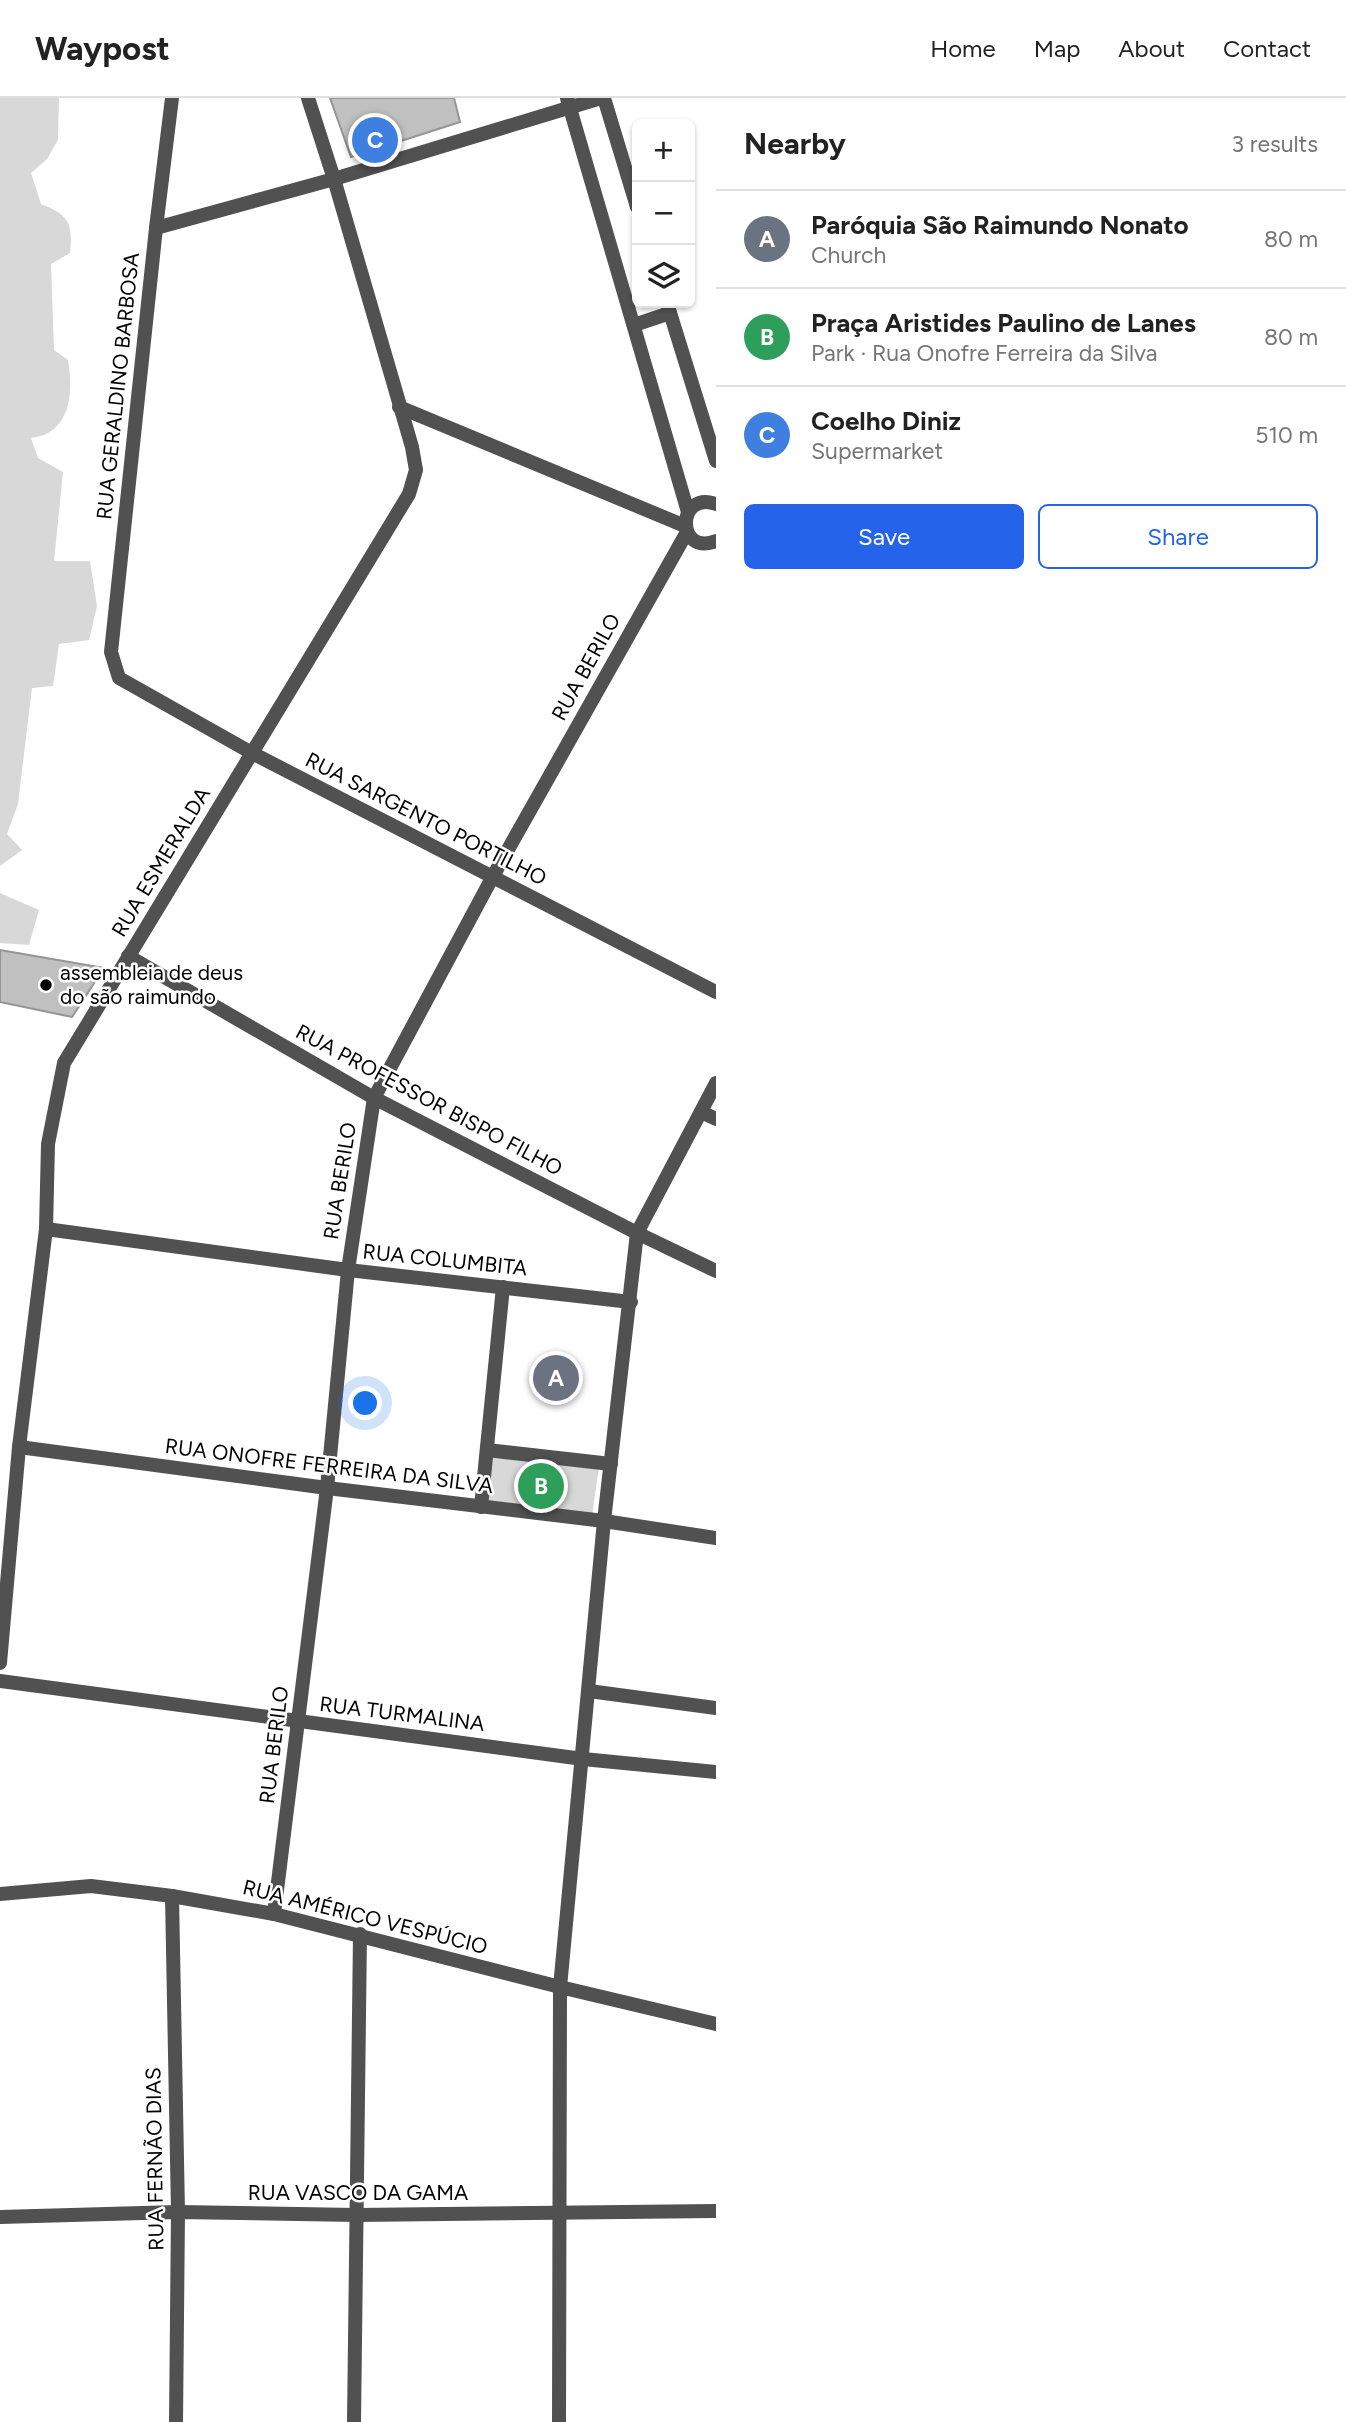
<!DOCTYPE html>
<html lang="en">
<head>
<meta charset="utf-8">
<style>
	:root { --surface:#fff; --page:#f6f6f6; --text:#222; --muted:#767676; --line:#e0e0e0; --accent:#2563eb }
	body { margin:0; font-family:Figtree,sans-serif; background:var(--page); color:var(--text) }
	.controls { position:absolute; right:21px; top:21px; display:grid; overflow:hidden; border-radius:10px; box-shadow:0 2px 5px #0004 }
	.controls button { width:63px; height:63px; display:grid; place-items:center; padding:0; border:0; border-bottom:2px solid var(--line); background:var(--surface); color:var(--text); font:35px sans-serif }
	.you { position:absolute; left:366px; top:1306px; width:24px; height:24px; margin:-18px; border:5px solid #fff; border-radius:50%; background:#1a73e8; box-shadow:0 0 0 10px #1a73e833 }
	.badge { display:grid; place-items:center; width:46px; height:46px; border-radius:50%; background:var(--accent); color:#fff; font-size:23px; font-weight:700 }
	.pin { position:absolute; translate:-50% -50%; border:4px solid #fff; box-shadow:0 2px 7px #0006 }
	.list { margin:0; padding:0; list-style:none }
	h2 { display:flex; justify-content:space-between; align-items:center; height:91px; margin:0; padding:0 28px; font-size:30px }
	h2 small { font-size:23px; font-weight:400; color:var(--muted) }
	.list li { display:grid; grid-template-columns:46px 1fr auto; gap:21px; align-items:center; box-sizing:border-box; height:98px; padding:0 28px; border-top:2px solid var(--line) }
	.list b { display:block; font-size:26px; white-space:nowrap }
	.list p { margin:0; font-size:23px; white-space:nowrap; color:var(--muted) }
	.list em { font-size:23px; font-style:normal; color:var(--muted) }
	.actions { display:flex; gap:14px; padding:21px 28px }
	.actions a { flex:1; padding:16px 0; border:2px solid var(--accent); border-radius:10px; text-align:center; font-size:24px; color:var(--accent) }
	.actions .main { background:var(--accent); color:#fff }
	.icon { flex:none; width:38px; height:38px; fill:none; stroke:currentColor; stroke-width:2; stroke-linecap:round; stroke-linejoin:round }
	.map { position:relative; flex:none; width:716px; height:2324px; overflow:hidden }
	header { display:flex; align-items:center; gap:42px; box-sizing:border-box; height:98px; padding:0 35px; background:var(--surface); border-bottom:2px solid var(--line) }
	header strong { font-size:33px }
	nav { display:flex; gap:38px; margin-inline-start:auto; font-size:24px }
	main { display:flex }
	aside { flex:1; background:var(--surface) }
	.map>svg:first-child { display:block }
</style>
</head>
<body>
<header>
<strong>Waypost</strong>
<nav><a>Home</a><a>Map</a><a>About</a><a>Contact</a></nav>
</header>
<main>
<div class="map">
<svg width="716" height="2324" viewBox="0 0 716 2324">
	<rect width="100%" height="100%" fill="#fff"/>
	<g fill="#d8d8d8">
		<path d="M0,0h59l-1,42 -11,19 -16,14 10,31c28,11 32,19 29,49l-19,11 3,86 14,10c4,24 5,59 -20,73 -5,3 -12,4 -17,5l7,20 25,14 -9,89h36l7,45 -8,34 -30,4 -6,42 -21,2 -14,116 -11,30 15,16 -22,16z"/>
		<polygon points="0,795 39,812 29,847 0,845"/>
		<polygon points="489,1355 599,1369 592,1418 484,1406"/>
	</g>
	<g fill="#c0c0c0" stroke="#959595" stroke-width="2">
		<polygon points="330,0 454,0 460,24 351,59"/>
		<polygon points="0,852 104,870 72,919 0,904"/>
	</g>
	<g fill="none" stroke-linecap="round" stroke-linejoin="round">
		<g stroke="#515151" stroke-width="14">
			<polyline points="172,0 156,130 111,554 119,580 252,655 716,894"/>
			<polyline points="156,130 334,81 601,0"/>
			<polyline points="399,309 685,428"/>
			<polyline points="128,858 374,1000 637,1135 716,1173"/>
			<polyline points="701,1014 716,1021"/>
			<polyline points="46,1131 348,1172 631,1204"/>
			<polyline points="19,1349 327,1390 604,1423 716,1440"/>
			<polyline points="487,1352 611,1366"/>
			<polyline points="481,1409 503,1189"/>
			<polyline points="0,1565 19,1349 46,1131 48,1046 64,965 409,396 416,372 412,349 334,81 308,0"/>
			<polyline points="0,1583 583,1661 716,1674"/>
			<polyline points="589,1593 716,1610"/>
			<polyline points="0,1796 91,1788 172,1798"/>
			<polyline points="0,2119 178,2114 356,2117 716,2113"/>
			<polyline points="354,2324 360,1836"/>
			<polyline points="559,2324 560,1889 604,1423 637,1135 716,985"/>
		</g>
		<g stroke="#515151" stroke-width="14">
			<polyline points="567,0 688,414"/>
			<polyline points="604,0 637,109"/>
			<polyline points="667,205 716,363"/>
			<polyline points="634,227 670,215"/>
			<path d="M716,406c-40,-14 -40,53 0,37"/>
			<polyline points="274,1816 327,1390 348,1172 374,1000 492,780 687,434"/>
			<polyline points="176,2324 178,2114 172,1798 274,1816 560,1889 716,1926"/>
		</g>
	</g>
	<circle fill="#000" stroke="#fff" stroke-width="2.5" cx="46" cy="887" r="7"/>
	<g text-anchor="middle" stroke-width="5" stroke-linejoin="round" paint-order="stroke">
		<g font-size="21" fill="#000" stroke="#fff">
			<text transform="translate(118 288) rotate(-84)" y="7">RUA GERALDINO BARBOSA</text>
			<text transform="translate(586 569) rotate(-61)" y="7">RUA BERILO</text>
			<text transform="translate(426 721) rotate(27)" y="7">RUA SARGENTO PORTILHO</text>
			<text transform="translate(161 764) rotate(-59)" y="7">RUA ESMERALDA</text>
			<text transform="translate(429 1002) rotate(28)" y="7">RUA PROFESSOR BISPO FILHO</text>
			<text transform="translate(340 1083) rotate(-81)" y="7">RUA BERILO</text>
			<text transform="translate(445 1162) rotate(6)" y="7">RUA COLUMBITA</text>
			<text transform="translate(329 1368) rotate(7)" y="7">RUA ONOFRE FERREIRA DA SILVA</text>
			<text transform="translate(402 1616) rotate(7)" y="7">RUA TURMALINA</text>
			<text transform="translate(274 1647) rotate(-83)" y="7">RUA BERILO</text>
			<text transform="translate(365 1819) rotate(14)" y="7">RUA AMÉRICO VESPÚCIO</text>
			<text transform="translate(155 2061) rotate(-91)" y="7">RUA FERNÃO DIAS</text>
			<text x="358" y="2102">RUA VASCO DA GAMA</text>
		</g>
		<g font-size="21" fill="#000" stroke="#fff" text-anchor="start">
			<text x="60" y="882">assembleia de deus<tspan x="60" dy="24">do são raimundo</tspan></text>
		</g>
	</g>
</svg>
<div class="controls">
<button>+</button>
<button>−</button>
<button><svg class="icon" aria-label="layers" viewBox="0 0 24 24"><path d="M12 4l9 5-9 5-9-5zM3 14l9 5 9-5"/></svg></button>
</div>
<div class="you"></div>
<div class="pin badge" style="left:556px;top:1280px;background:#6b7280">A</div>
<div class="pin badge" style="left:541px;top:1388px;background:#2e9e5b">B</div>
<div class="pin badge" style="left:375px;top:42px;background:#3f7fe0">C</div>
</div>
<aside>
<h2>Nearby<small>3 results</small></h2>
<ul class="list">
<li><span class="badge" style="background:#6b7280">A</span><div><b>Paróquia São Raimundo Nonato</b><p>Church</p></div><em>80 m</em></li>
<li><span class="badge" style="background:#2e9e5b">B</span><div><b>Praça Aristides Paulino de Lanes</b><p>Park · Rua Onofre Ferreira da Silva</p></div><em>80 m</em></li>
<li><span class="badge" style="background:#3f7fe0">C</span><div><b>Coelho Diniz</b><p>Supermarket</p></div><em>510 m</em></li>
</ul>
<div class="actions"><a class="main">Save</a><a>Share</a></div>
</aside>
</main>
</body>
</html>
